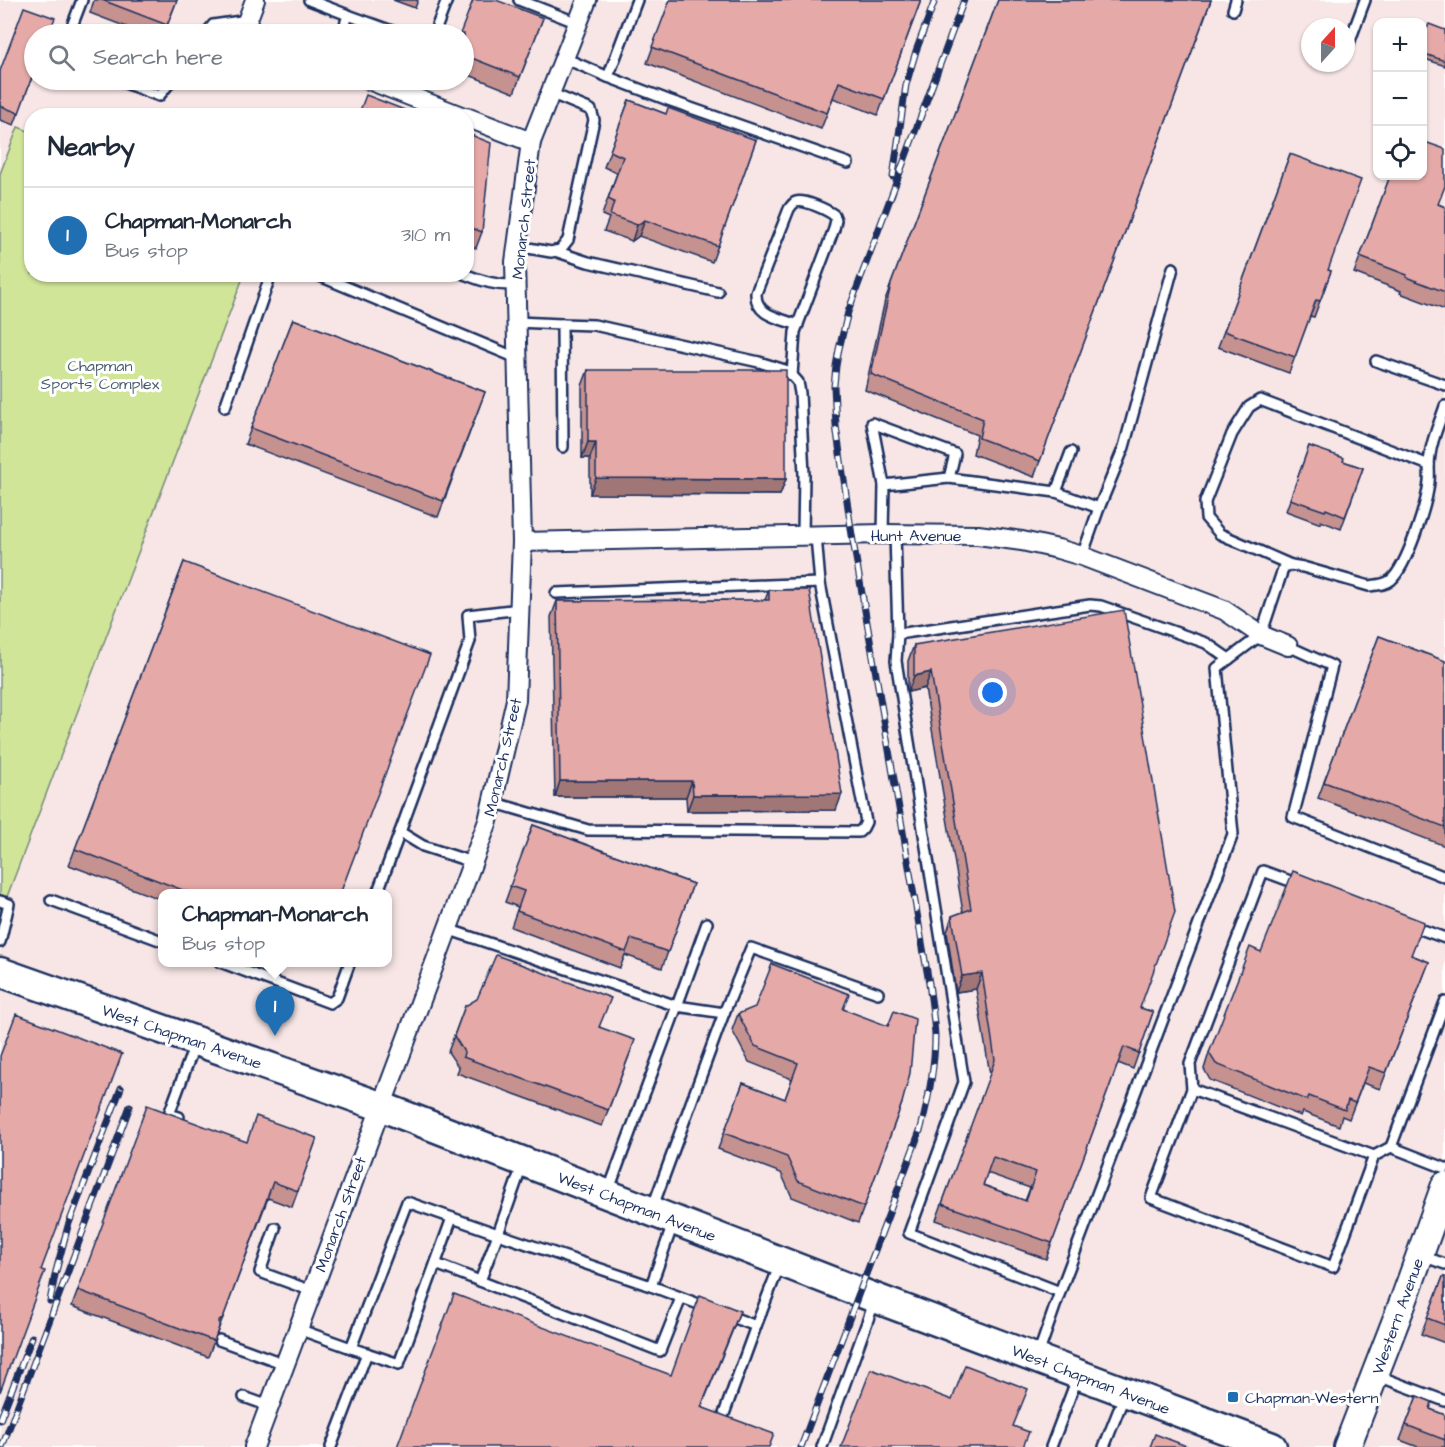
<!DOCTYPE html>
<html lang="en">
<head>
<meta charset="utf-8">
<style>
	:root { --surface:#fff; --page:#f2f2f3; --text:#1f2937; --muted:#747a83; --line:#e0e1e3; --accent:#1f6fb2 }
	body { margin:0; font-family:"Architects Daughter",sans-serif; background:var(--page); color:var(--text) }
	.controls { position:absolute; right:18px; top:18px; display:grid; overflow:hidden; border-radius:12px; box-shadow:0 2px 4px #0004 }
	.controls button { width:54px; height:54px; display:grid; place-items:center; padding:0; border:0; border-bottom:2px solid var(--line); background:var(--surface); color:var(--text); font:30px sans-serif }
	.compass { position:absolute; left:1301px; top:18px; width:54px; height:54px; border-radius:50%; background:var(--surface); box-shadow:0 2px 4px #0004; rotate:21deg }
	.you { position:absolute; left:993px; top:693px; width:21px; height:21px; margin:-15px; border:4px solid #fff; border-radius:50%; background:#1a73e8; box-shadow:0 0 0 9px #1a73e833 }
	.badge { display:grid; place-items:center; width:39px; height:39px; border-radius:50%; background:var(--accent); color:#fff; font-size:20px; font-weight:700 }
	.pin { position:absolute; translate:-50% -50px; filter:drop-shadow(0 2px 3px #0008) }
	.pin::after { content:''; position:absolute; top:32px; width:21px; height:18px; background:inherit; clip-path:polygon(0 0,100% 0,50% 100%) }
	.popup { position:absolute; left:158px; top:889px; width:234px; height:78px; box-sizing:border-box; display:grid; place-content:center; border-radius:12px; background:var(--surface); filter:drop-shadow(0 2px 4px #0005); font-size:20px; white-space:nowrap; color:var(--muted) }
	.popup b { font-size:22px; color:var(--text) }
	.popup::after { content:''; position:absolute; left:50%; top:100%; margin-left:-12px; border:12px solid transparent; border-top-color:var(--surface) }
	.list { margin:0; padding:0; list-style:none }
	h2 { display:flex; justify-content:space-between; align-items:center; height:78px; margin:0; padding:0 24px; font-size:26px }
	h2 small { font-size:20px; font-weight:400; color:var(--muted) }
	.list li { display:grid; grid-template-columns:39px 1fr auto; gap:18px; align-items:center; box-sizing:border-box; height:96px; padding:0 24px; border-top:2px solid var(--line) }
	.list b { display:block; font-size:22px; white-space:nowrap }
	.list p { margin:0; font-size:20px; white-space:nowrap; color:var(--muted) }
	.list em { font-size:20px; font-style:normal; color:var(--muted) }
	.icon { flex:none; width:33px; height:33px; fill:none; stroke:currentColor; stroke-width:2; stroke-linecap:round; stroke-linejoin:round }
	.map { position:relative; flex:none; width:1445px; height:1447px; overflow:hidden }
	.search { position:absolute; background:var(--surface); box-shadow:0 2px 4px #0004; left:24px; top:24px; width:450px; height:66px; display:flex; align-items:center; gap:15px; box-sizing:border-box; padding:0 21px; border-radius:33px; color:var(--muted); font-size:22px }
	.panel { position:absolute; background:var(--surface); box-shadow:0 2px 4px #0004; left:24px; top:108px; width:450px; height:174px; border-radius:24px }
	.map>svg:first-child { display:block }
</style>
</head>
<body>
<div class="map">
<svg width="1445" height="1447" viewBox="0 0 1445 1447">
	<rect width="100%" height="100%" fill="#fff"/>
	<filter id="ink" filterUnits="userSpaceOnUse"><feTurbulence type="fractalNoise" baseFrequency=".0167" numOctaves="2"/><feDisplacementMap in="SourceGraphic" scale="12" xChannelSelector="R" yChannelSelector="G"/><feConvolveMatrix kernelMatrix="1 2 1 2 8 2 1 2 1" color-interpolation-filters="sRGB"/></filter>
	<g filter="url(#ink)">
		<path fill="#f7e6e5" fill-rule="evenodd" d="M0,0h1445v1447h-1445v-532l244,-640 222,-1v-158h-434l-1,16 -13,-5 -18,47zM1378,22h44v154h-44zM1310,27h36v36h-36zM34,34h430v46h-430zM162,894h226v68h-226z"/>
		<polygon fill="#d1e599" stroke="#768a7c" stroke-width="1.5" points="18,127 31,132 32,274 244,275 0,915 0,174"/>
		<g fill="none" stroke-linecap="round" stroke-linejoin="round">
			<defs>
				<g id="lane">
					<polyline points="309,0 348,15"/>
					<polyline points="519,0 578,23"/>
					<polyline points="1233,10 1236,0"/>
					<polyline points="69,34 82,0"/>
					<polyline points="206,34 213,25 248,20"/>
					<polyline points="342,34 348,15 395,32"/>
					<polyline points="434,34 447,0"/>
					<polyline points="1349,43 1365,0"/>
					<polyline points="564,58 608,77 637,0"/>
					<polyline points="608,77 668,100 848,163"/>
					<polyline points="117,80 159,96 172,80"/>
					<polyline points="412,97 418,80"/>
					<polyline points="517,246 551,252 560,250 568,240 594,120 591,110 550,93"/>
					<polyline points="555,251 588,262 718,292"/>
					<polyline points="315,274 517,358"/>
					<path d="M464,274c18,7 33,12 52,11"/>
					<polyline points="516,322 562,324 563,447"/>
					<polyline points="562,324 594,325 759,362 788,371 798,382 800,393 804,475 803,535"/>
					<polyline points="1376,361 1445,385"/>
					<path d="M792,376l3,-44 39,-103 2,-9 -2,-5c-7,-5 -30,-16 -38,-13 -3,1 -5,4 -7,7l-33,84c-1,23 24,25 42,32"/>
					<polyline points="225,407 271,274"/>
					<polyline points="884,485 872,423 955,454 949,478"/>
					<polyline points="1056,492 1071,452"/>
					<polyline points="1099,508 1124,447 1173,268"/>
					<polyline points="883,534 884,485 949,478 1056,492 1099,508 1082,556"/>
					<polyline points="895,534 898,634 1090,605 1101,606 1206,643 1229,659"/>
					<polyline points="1291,565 1220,534 1206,518 1205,502 1232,434 1249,407 1260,400 1429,465"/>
					<polyline points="556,593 820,583"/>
					<path d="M898,634l-2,27 68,421 -55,151 151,59 173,-458 -16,-166 44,-33 22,-66 2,-3 6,-1 12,2 66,19c8,-1 16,-1 22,-6 16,-14 36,-76 38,-98 1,-9 -1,-18 1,-27 2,-17 10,-33 15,-49"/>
					<polyline points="1288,646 1332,666 1293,817 1445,877"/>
					<polyline points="492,802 588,830 859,832 863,828 866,822 820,583 816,536"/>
					<polyline points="472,862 423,846 400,832 470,641 468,615 520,609"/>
					<polyline points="1301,885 1263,871 1190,1064 1192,1089 1151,1198 1333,1267 1374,1156 1391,1147"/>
					<polyline points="377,894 400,832"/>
					<polyline points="51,900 162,941"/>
					<polyline points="0,901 9,904 0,942"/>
					<polyline points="1409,925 1445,938"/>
					<polyline points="447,929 677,1006 707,923"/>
					<polyline points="220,962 330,1003 337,998 350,962"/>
					<polyline points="1445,1002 1391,1147 1445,1168"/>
					<polyline points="1192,1089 1374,1156"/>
					<polyline points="179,1117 169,1114 195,1044"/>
					<polyline points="522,1166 498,1234 651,1286"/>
					<polyline points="608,1192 677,1006 724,1013"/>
					<polyline points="652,1209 724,1013 751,948 878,993"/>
					<polyline points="673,1224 651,1286 709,1308"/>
					<polyline points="275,1228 260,1272 312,1291"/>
					<polyline points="1422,1256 1445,1264"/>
					<polyline points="436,1264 660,1351 681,1298"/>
					<polyline points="727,1315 756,1326 780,1264"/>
					<polyline points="298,1329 351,1348 407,1202 498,1234 480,1281"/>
					<polyline points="219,1340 285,1364"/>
					<polyline points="351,1348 399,1364 452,1218"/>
					<polyline points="1038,1355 1060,1292"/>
					<polyline points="1378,1376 1445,1401"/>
					<polyline points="244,1397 269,1406"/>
					<polyline points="724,1414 756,1326"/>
					<polyline points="331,1447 367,1353"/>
					<polyline points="822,1447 875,1300"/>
					<polyline points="1051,1447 1078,1376"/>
					<polyline points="1104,1447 1125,1394"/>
				</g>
				<g id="street">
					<polyline points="249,34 243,32 255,0"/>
					<polyline points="369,80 461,116"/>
					<polyline points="466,117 531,142"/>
					<polyline points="522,542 883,534 978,535 1022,541 1058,549 1082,556 1224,610 1261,635 1288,646"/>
					<polyline points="254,1447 488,821 516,700 522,542 515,262 531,142 587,0"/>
				</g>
				<polyline id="secondary" points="1347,1447 1403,1302 1445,1185"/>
				<polyline id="primary" points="0,972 380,1106 859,1292 1272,1447"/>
			</defs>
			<use href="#lane" stroke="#1b2f5e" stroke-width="14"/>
			<use href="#street" stroke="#1b2f5e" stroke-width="22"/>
			<use href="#secondary" stroke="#1b2f5e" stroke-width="30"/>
			<use href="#primary" stroke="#1b2f5e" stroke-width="33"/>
			<use href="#lane" stroke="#fff" stroke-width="9"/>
			<use href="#street" stroke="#fff" stroke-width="18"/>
			<use href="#secondary" stroke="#fff" stroke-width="26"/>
			<use href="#primary" stroke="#fff" stroke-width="28"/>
			<defs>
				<g id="rail">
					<polyline points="893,177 906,85 916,51 935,0"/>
					<polyline points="50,1301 55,1275 68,1226 121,1088"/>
					<polyline points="0,1420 32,1337"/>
					<polyline points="2,1447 130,1106"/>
					<path d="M801,1447l120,-319c8,-31 14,-62 14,-93 -1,-17 -4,-35 -6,-52l-77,-448 -16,-109 -2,-40 2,-20 3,-17 9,-37 116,-312"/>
				</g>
			</defs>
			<use href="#rail" stroke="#1b2f5e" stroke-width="7"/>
			<use href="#rail" stroke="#fff" stroke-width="4.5" stroke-dasharray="14" stroke-linecap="butt"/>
		</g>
		<g fill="#c59290" stroke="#1b2f5e" stroke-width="1.5" fill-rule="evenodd">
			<polygon points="94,0 177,0 164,34 145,34 90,13"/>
			<polygon points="393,0 418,0 415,8"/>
			<polygon points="670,0 921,0 878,115 833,98 821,129 647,63"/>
			<polygon points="998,0 1211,0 1034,477 973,454 977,435 865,390 885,300"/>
			<polygon points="543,18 514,93 464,73 464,34"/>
			<polygon points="1445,30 1445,66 1422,58 1422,41"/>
			<polygon points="0,71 34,72 14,125 0,120"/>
			<polygon points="629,100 666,114 756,140 712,262 639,236 632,241 604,231 609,218 602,215 617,173 604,167"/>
			<polygon points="466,133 482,232 476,248 466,245"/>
			<polygon points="1290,154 1328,270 1331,271 1314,317 1310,316 1289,373 1218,347"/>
			<polygon points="1390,176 1438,204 1445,207 1445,310 1400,293 1401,291 1354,273"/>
			<polygon points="293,319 485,392 438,517 245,444"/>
			<polygon points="588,370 786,479 780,495 590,494 590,458 582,458 582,386"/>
			<polygon points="1309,446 1343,461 1363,468 1341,529 1321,521 1321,524 1286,511"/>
			<polygon points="184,562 340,894 162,894 162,900 69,865"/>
			<polygon points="769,590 836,810 687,811 686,797 555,797 551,617 557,601 765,600"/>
			<polygon points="1379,636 1445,661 1445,846 1318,798"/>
			<path d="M914,645l226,363 13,4 -20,57 -15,-6 -72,196 -110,-39 54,-145 -14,-86 -20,3 -9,-60 5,-16 11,-4 -38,-224 -17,4v-31zM987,1173l43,15 -5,13 -42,-16z"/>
			<polygon points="533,825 693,884 662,968 625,955 620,968 511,927 518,907 505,902"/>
			<polygon points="1261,952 1411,955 1429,962 1380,1089 1363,1083 1349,1119 1342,1116 1339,1126 1303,1112 1301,1116 1210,1080 1204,1069 1209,1053"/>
			<polygon points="465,1006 600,1027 629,1056 602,1126 457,1073 459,1068 448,1052"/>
			<polygon points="844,1009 902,1103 858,1223 792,1197 781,1173 718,1149 743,1083 785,1099 792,1079 749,1062 732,1030 738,1014"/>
			<polygon points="317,1138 292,1207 268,1198 208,1357 72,1306 78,1290 247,1142"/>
			<polygon points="1443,1277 1445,1277 1445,1343 1421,1334"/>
			<polygon points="1417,1396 1430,1409 1445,1415 1445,1447 1418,1447 1400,1440"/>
		</g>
		<g fill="#a07776" stroke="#1b2f5e" stroke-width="1.5">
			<polygon points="645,220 639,236 632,241 637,225"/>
			<polygon points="588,442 596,442 590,458 582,458"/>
			<polygon points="596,478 786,479 780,495 590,494"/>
			<polygon points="931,672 925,688 908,692 914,676"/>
			<polygon points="560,781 692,781 686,797 555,797"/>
			<polygon points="842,794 836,810 687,811 693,795"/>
			<polygon points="982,973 976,989 956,992 962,976"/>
			<polygon points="740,1311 734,1327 695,1423 701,1407"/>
		</g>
		<g fill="#e5aaa8" stroke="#1b2f5e" stroke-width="1.5" fill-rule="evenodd">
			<polygon points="102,0 177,0 167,25"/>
			<polygon points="473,0 496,0 543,18 520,77 464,55 464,34 460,34"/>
			<polygon points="670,0 921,0 884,99 839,82 827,113 652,47"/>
			<polygon points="998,0 1211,0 1040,461 979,438 983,419 871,374 891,284"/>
			<polygon points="24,7 55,18 48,34 34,34 34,71 19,113 0,106 0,71"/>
			<polygon points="1429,24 1445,30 1445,61 1422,53 1422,41"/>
			<polygon points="366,95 420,116 358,116"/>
			<polygon points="629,100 666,114 668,108 756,140 718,246 645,220 637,225 610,215 614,202 608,199 623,157 610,151"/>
			<polygon points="466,133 491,143 482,232 466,226"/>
			<polygon points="1422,141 1445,149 1445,186 1438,204 1445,207 1445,292 1406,277 1407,275 1360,257 1390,176 1422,176"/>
			<polygon points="1290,154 1361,180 1328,270 1331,271 1320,301 1316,300 1295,357 1224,331"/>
			<polygon points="293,319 485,392 443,501 251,428"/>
			<polygon points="588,370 786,370 786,479 596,478 596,442 588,442"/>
			<polygon points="1309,446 1344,458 1343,461 1363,468 1345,517 1326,509 1325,511 1290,499"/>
			<polygon points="184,562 430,655 340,894 193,894 75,849"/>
			<polygon points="769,590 809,590 842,794 693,795 692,781 560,781 557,601 769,600"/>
			<path d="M1124,610l51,302 -35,96 13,4 -14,41 -15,-6 -72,196 -110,-39 53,-144 -13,-87 -20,3 -10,-60 19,-7 -40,-237 -17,4v-31zM993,1157l43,15 -10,29 -43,-16z"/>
			<polygon points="1379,636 1445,661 1445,827 1324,782"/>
			<polygon points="533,825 693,884 668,952 631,939 626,952 517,911 524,891 510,886"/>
			<polygon points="1293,871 1424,922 1411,955 1429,962 1386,1073 1369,1067 1355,1103 1348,1100 1345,1110 1309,1096 1307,1100 1216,1064 1209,1053 1250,947 1261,952"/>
			<polygon points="496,955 611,998 599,1027 635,1040 608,1110 463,1057 464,1052 454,1036 465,1006 477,999"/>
			<polygon points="772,964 849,994 843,1009 888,1026 894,1011 915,1019 910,1073 902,1103 864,1207 798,1181 787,1157 724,1133 743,1083 785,1099 798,1063 755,1046 738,1014 755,1007"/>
			<polygon points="16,1014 122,1054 41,1270 45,1271 0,1392 0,1056"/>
			<polygon points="147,1105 247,1142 256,1116 317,1138 298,1191 273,1182 223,1318 219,1321 219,1327 214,1341 78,1290"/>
			<polygon points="1443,1277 1445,1277 1445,1325 1427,1318"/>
			<polygon points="454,1294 671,1375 700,1295 740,1311 701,1407 774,1434 769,1447 397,1447"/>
			<polygon points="965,1365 1028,1389 1013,1426 1029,1432 1023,1447 841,1447 871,1369 952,1400"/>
			<polygon points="1417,1396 1432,1402 1430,1409 1445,1415 1445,1440 1406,1425"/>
			<polygon points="1155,1434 1189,1447 1150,1447"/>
		</g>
	</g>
	<rect fill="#1f6fb2" stroke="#fff" stroke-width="2" x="1227" y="1391" width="12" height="12" rx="3"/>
	<g text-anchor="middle" stroke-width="6" stroke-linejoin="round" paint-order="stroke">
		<g font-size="16" fill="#1b2f5e" stroke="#fff">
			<text transform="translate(523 219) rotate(-84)" y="6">Monarch Street</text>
			<text x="916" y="541">Hunt Avenue</text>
			<text transform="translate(502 757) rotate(-77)" y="6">Monarch Street</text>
			<text transform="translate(182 1036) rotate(19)" y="6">West Chapman Avenue</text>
			<text transform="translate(637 1206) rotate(21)" y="6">West Chapman Avenue</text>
			<text transform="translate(340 1214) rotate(-70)" y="6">Monarch Street</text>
			<text transform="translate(1397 1316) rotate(-70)" y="6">Western Avenue</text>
			<text transform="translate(1091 1379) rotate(21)" y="6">West Chapman Avenue</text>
		</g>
		<g font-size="16" fill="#485c6d" stroke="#fff">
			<text x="100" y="371">Chapman<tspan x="100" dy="18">Sports Complex</tspan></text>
		</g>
		<g font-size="16" fill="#1b2f5e" stroke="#fff" text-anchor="start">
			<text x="1245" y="1403">Chapman-Western</text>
		</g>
	</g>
</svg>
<div class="controls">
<button>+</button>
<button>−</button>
<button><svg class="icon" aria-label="locate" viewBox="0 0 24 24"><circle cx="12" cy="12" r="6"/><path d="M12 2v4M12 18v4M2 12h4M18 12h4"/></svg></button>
</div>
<svg class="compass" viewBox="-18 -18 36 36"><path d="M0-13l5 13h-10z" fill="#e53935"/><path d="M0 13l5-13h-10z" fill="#747a83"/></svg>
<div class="you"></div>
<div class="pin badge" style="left:275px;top:1036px">1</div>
<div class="popup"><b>Chapman-Monarch</b>Bus stop</div>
<div class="search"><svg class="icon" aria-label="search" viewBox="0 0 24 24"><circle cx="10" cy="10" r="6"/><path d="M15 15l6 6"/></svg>Search here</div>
<section class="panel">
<h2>Nearby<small></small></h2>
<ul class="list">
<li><span class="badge">1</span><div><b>Chapman-Monarch</b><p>Bus stop</p></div><em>310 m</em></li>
</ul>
</section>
</div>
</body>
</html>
